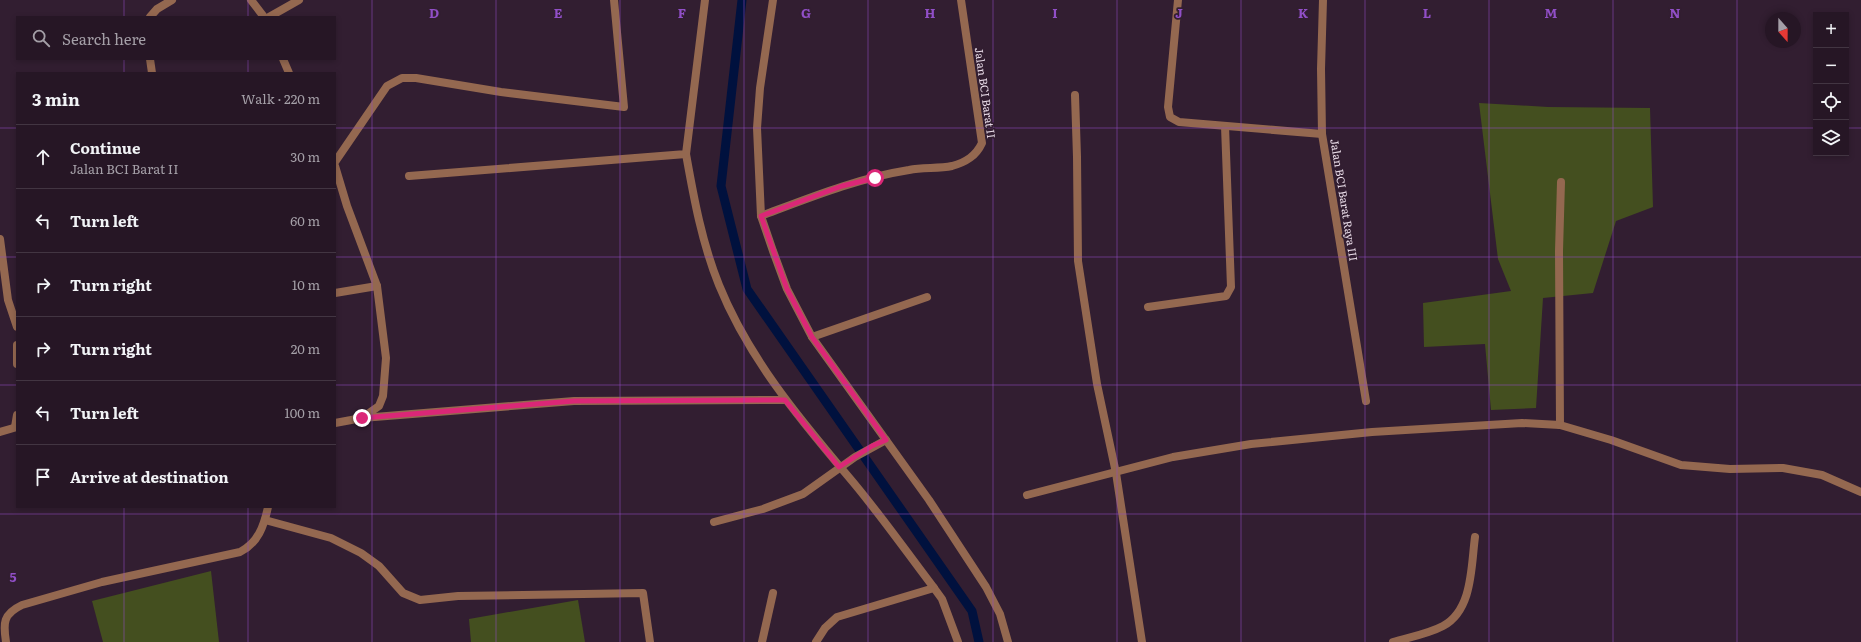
<!DOCTYPE html>
<html lang="en">
<head>
<meta charset="utf-8">
<style>
	:root { --surface:#261625; --page:#322332; --text:#f1f3f6; --muted:#a49fa7; --line:#423542 }
	body { margin:0; font-family:Literata,serif; background:var(--page); color:var(--text) }
	.controls { position:absolute; right:12px; top:12px; display:grid; overflow:hidden; border-radius:0px; box-shadow:0 2px 6px #0003 }
	.controls button { width:36px; height:36px; display:grid; place-items:center; padding:0; border:0; border-bottom:1px solid var(--line); background:var(--surface); color:var(--text); font:20px sans-serif }
	.compass { position:absolute; left:1765px; top:12px; width:36px; height:36px; border-radius:50%; background:var(--surface); box-shadow:0 2px 6px #0003; rotate:159deg }
	.stop { position:absolute; width:12px; height:12px; margin:-9px; border:3px solid #db2777; border-radius:50%; background:#fff }
	.stop.end { background:#db2777; border-color:#fff; box-shadow:0 1px 4px #0008 }
	.list { margin:0; padding:0; list-style:none }
	h2 { display:flex; justify-content:space-between; align-items:center; height:52px; margin:0; padding:0 16px; font-size:17px }
	h2 small { font-size:13px; font-weight:400; color:var(--muted) }
	.list li { display:grid; grid-template-columns:26px 1fr auto; gap:12px; align-items:center; box-sizing:border-box; height:64px; padding:0 16px; border-top:1px solid var(--line) }
	.list b { display:block; font-size:15px; white-space:nowrap }
	.list p { margin:0; font-size:13px; white-space:nowrap; color:var(--muted) }
	.list em { font-size:13px; font-style:normal; color:var(--muted) }
	.icon { flex:none; width:22px; height:22px; fill:none; stroke:currentColor; stroke-width:2; stroke-linecap:round; stroke-linejoin:round }
	.map { position:relative; flex:none; width:1861px; height:642px; overflow:hidden }
	.search { position:absolute; background:var(--surface); box-shadow:0 2px 6px #0003; left:16px; top:16px; width:320px; height:44px; display:flex; align-items:center; gap:10px; box-sizing:border-box; padding:0 14px; border-radius:0px; color:var(--muted); font-size:15px }
	.panel { position:absolute; background:var(--surface); box-shadow:0 2px 6px #0003; left:16px; top:72px; width:320px; height:436px; border-radius:0px }
	.map>svg:first-child { display:block }
</style>
</head>
<body>
<div class="map">
<svg width="1861" height="642" viewBox="0 0 1861 642">
	<rect width="100%" height="100%" fill="#321e31"/>
	<g fill="#444f1f">
		<polygon points="1479,103 1548,107 1650,108 1653,207 1616,221 1593,293 1543,298 1536,408 1491,410 1485,344 1424,347 1423,303 1511,291 1498,259"/>
		<polygon points="211,571 219,642 103,642 92,601"/>
		<polygon points="578,600 585,642 471,642 469,619"/>
	</g>
	<g fill="none" stroke-linecap="round" stroke-linejoin="round">
		<polyline stroke="#00113e" stroke-width="9" points="742,0 721,186 747,289 972,611 979,642"/>
		<g stroke="#946850" stroke-width="8">
			<polyline points="251,0 264,17"/>
			<polyline points="773,0 760,88 757,128 761,216 773,251 787,289 812,337 929,500 986,587 1000,614 1008,642"/>
			<polyline points="1178,0 1168,107 1170,117 1179,122 1322,134"/>
			<polyline points="1323,0 1321,69 1322,134 1366,401"/>
			<polyline points="150,17 157,9 172,0"/>
			<polyline points="269,17 299,0"/>
			<polyline points="150,59 152,73"/>
			<polyline points="283,59 289,73"/>
			<polyline points="1075,95 1077,157 1078,261 1097,384 1116,473 1142,642"/>
			<path d="M686,154c8,45 16,89 33,131 29,72 79,132 128,190 31,36 58,75 87,113l8,11 16,43"/>
			<polyline points="335,162 387,86 402,78 416,78 501,92 624,107 614,0"/>
			<polyline points="335,166 347,206 377,286 386,358 383,396 379,406 362,418 335,423"/>
			<polyline points="409,176 686,154 705,0"/>
			<path d="M761,216c48,-18 97,-38 148,-46 14,-3 29,-1 43,-4 14,-4 24,-10 30,-23l-21,-143"/>
			<polyline points="0,239 8,300 17,327"/>
			<polyline points="335,293 377,286"/>
			<polyline points="1148,307 1226,296 1231,287 1225,126"/>
			<polyline points="812,337 927,297"/>
			<polyline points="17,345 17,364"/>
			<polyline points="362,418 574,401 785,400"/>
			<polyline points="1560,425 1559,251 1561,182"/>
			<polyline points="15,427 17,415"/>
			<polyline points="0,432 17,427"/>
			<polyline points="1027,495 1173,457 1251,444 1372,432 1522,423 1560,425 1611,440 1681,465 1730,469 1783,468 1822,475 1861,492"/>
			<polyline points="265,520 331,538 361,553 379,566 403,593 420,600 458,596 643,593 650,642"/>
			<polyline points="714,522 763,509 803,494 855,457 886,440"/>
			<path d="M6,642c-3,-19 -3,-28 16,-37l80,-23 138,-30c18,-9 24,-26 28,-45"/>
			<polyline points="762,642 773,593"/>
			<polyline points="816,642 825,628 837,617 934,588"/>
			<path d="M1393,642c17,-5 35,-8 50,-16 30,-16 28,-60 32,-89"/>
		</g>
	</g>
	<g fill="none" stroke-linecap="round" stroke-linejoin="round">
		<polyline stroke="#db2777" stroke-width="5" points="362,418 574,401 785,400 839,467 872,446 886,440 812,337 787,289 761,216 842,186 875,178"/>
	</g>
	<path fill="none" stroke="#914fc7" stroke-width="1" stroke-opacity="0.55" d="M124,0v17M248,0v17M372,0v642M496,0v642M620,0v642M744,0v642M868,0v642M993,0v642M1117,0v642M1241,0v642M1365,0v642M1489,0v642M1613,0v642M1737,0v642M124,59v14M248,59v14M0,128h17M335,128h1481M1846,128h15M0,257h17M335,257h1526M0,385h17M335,385h1526M124,507v135M248,507v135M0,514h1861"/>
	<g text-anchor="middle" stroke-width="3.5" stroke-linejoin="round" paint-order="stroke">
		<g font-size="11" fill="#e9dce8" stroke="#321e31">
			<text transform="translate(985 93) rotate(82)" y="4">Jalan BCI Barat II</text>
			<text transform="translate(1344 200) rotate(81)" y="4">Jalan BCI Barat Raya III</text>
		</g>
	</g>
	<g font-size="13" text-anchor="middle" font-weight="bold" fill="#914fc7" stroke="#321e31" stroke-width="3.5" stroke-linejoin="round" paint-order="stroke">
		<text x="434" y="18">D</text>
		<text x="558" y="18">E</text>
		<text x="682" y="18">F</text>
		<text x="806" y="18">G</text>
		<text x="930" y="18">H</text>
		<text x="1055" y="18">I</text>
		<text x="1179" y="18">J</text>
		<text x="1303" y="18">K</text>
		<text x="1427" y="18">L</text>
		<text x="1551" y="18">M</text>
		<text x="1675" y="18">N</text>
		<text x="13" y="582">5</text>
	</g>
</svg>
<div class="controls">
<button>+</button>
<button>−</button>
<button><svg class="icon" aria-label="locate" viewBox="0 0 24 24"><circle cx="12" cy="12" r="6"/><path d="M12 2v4M12 18v4M2 12h4M18 12h4"/></svg></button>
<button><svg class="icon" aria-label="layers" viewBox="0 0 24 24"><path d="M12 4l9 5-9 5-9-5zM3 14l9 5 9-5"/></svg></button>
</div>
<svg class="compass" viewBox="-18 -18 36 36"><path d="M0-13l5 13h-10z" fill="#e53935"/><path d="M0 13l5-13h-10z" fill="#a49fa7"/></svg>
<div class="stop" style="left:875px;top:178px"></div>
<div class="stop end" style="left:362px;top:418px"></div>
<div class="search"><svg class="icon" aria-label="search" viewBox="0 0 24 24"><circle cx="10" cy="10" r="6"/><path d="M15 15l6 6"/></svg>Search here</div>
<section class="panel">
<h2>3 min<small>Walk · 220 m</small></h2>
<ul class="list">
<li><svg class="icon" aria-label="ahead" viewBox="0 0 24 24"><path d="M12 20V5M6 11l6-6 6 6"/></svg><div><b>Continue</b><p>Jalan BCI Barat II</p></div><em>30 m</em></li>
<li><svg class="icon" aria-label="left" viewBox="0 0 24 24"><path d="M17 20v-9H6M10 6l-5 5 5 5"/></svg><div><b>Turn left</b></div><em>60 m</em></li>
<li><svg class="icon" aria-label="right" viewBox="0 0 24 24"><path d="M7 20v-9h11M14 6l5 5-5 5"/></svg><div><b>Turn right</b></div><em>10 m</em></li>
<li><svg class="icon" aria-label="right" viewBox="0 0 24 24"><path d="M7 20v-9h11M14 6l5 5-5 5"/></svg><div><b>Turn right</b></div><em>20 m</em></li>
<li><svg class="icon" aria-label="left" viewBox="0 0 24 24"><path d="M17 20v-9H6M10 6l-5 5 5 5"/></svg><div><b>Turn left</b></div><em>100 m</em></li>
<li><svg class="icon" aria-label="arrive" viewBox="0 0 24 24"><path d="M6 21V4h12l-3 4 3 4H6"/></svg><div><b>Arrive at destination</b></div></li>
</ul>
</section>
</div>
</body>
</html>
